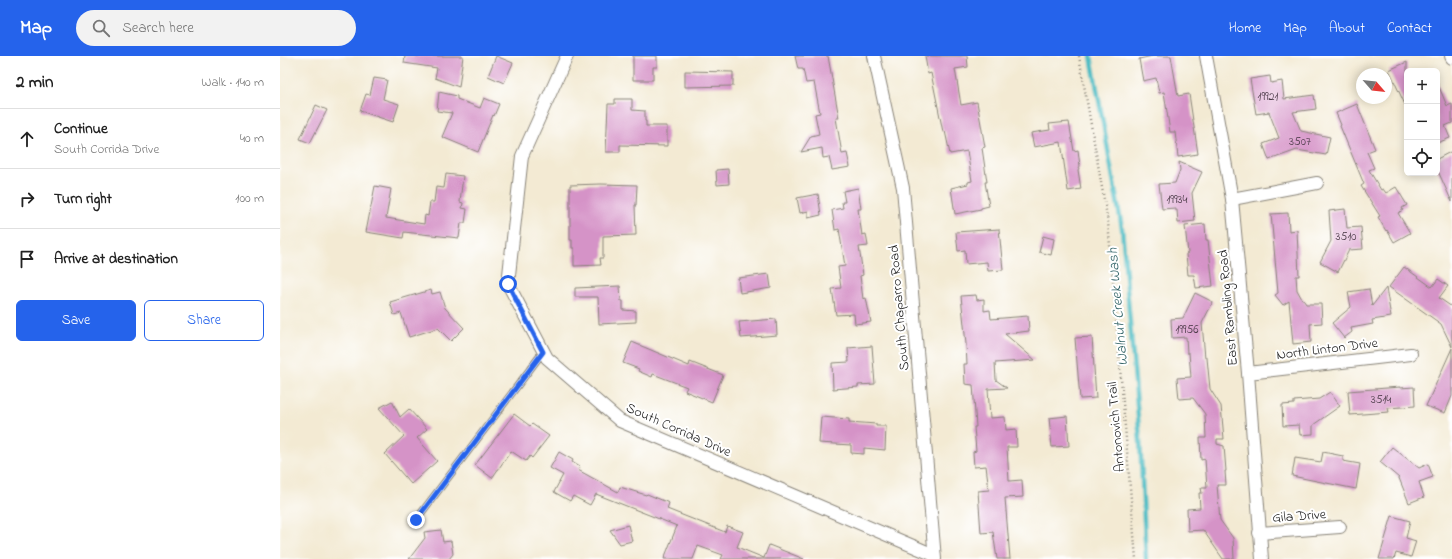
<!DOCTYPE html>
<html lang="en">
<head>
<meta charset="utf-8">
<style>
	:root { --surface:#fff; --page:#f2f2f2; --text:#222; --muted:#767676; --line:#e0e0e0; --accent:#2563eb }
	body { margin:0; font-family:"Indie Flower",sans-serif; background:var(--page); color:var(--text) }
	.controls { position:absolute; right:12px; top:12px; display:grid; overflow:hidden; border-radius:6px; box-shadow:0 2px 10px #0003 }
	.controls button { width:36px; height:36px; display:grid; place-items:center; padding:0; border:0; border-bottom:1px solid var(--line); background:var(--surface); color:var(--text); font:20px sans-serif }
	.compass { position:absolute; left:1076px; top:12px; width:36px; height:36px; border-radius:50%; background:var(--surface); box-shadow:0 2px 10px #0003; rotate:118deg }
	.stop { position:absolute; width:12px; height:12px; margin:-9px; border:3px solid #2563eb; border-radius:50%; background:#fff }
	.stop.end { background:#2563eb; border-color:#fff; box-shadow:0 1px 4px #0008 }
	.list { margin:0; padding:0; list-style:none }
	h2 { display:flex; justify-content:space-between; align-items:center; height:52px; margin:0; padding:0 16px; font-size:17px }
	h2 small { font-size:13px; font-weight:400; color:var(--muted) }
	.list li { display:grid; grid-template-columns:26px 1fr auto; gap:12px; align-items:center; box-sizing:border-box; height:60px; padding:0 16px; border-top:1px solid var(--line) }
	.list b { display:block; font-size:15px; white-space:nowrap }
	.list p { margin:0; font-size:13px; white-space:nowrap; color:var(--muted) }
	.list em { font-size:13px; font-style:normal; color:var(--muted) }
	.actions { display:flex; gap:8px; padding:12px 16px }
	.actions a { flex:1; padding:9px 0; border:1px solid var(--accent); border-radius:6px; text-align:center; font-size:14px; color:var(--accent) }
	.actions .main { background:var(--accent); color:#fff }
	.icon { flex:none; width:22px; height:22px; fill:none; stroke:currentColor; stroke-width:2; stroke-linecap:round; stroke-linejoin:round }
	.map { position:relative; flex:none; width:1172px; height:503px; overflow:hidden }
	header { display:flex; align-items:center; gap:24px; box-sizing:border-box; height:56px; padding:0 20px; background:var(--accent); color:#fff }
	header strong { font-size:19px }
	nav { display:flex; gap:22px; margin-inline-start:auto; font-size:14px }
	.search { width:280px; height:36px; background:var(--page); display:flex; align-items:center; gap:10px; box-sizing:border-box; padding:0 14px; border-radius:22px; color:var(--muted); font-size:15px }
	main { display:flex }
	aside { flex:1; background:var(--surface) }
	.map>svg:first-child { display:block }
</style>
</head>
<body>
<header>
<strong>Map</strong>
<div class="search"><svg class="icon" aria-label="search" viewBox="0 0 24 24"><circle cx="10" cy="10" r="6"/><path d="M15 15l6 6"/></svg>Search here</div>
<nav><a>Home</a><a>Map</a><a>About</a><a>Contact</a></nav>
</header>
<main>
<aside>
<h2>2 min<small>Walk · 140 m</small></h2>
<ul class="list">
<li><svg class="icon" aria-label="ahead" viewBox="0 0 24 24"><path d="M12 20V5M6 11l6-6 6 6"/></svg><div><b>Continue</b><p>South Corrida Drive</p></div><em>40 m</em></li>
<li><svg class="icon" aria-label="right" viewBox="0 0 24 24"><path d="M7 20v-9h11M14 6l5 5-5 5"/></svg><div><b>Turn right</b></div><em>100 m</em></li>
<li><svg class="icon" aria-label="arrive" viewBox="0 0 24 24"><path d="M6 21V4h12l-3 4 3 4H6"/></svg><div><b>Arrive at destination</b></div></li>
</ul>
<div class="actions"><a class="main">Save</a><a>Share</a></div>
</aside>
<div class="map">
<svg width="1172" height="503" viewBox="0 0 1172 503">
	<rect width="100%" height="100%" fill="#fff"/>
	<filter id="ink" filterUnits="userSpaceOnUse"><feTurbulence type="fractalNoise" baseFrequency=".025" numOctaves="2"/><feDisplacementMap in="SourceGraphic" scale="8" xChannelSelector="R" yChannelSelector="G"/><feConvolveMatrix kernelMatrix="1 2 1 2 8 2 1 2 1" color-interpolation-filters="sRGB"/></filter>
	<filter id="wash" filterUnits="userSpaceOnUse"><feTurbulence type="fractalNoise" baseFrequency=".012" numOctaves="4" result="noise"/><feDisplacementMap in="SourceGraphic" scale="16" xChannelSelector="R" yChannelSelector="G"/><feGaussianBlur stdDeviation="0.9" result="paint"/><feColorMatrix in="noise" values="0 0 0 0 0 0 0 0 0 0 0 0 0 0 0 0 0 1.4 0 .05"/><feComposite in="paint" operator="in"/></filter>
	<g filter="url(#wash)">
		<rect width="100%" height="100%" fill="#f3ead3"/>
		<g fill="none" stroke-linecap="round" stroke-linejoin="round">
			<polyline stroke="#4fbdc5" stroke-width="4.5" points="811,0 842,172 860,384 866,503"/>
		</g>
		<g id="blocks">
			<g fill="#d593c7">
				<polygon points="125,0 183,0 179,31 155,22 157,12 124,7"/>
				<polygon points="216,0 233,7 224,27 208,20"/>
				<polygon points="353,0 377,0 377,11 373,11 373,24 353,24"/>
				<polygon points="515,0 548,0 559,62 556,62 562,98 567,97 570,111 552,114 549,101 543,102 542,92 521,96 531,80 539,78 535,58 540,57 534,26 526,27 523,13 518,13"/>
				<polygon points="645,0 687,0 688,11 675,13 681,49 697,46 705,91 702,92 707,126 705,126 709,150 701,152 701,153 675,158 671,132 688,128 688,126 692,125 687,95 670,98 665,75 663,76 651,17 648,18"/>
				<polygon points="873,0 891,0 898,40 909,38 918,98 898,101 895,76 890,76 884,36 879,37 876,22 863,25 859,3"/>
				<polygon points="1127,6 1127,53 1109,14"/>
				<polygon points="405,15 453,16 453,30 405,31"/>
				<polygon points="990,20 991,27 1002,25 1004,43 1034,39 1036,53 1013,56 1021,75 1050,81 1046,99 1017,94 989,104 983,88 999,82 989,56 976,58 970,23"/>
				<polygon points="94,22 107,24 103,43 119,48 113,66 80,55 86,38 90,39"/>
				<polygon points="1157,26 1167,50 1172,48 1172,67 1165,70 1170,82 1157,87"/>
				<polygon points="159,36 177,40 177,43 200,52 204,42 219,48 214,60 213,59 198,96 162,81 172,57 157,55"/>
				<polygon points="335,43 352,43 352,54 365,55 365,65 366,65 366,70 387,70 387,90 340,89 340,96 326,96 328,48 335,48"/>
				<polygon points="1077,48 1095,93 1087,96 1094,112 1089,114 1101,134 1103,133 1106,137 1116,131 1127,149 1122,152 1123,154 1118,157 1130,177 1114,186 1107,174 1106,175 1098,161 1100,160 1081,130 1084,128 1060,70 1061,69 1056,57"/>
				<polygon points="36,49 47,54 30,87 20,83"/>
				<polygon points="789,66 794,95 798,94 800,110 798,114 801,133 788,135 781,86 754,91 751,77 770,74 769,68"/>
				<polygon points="1172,95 1172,146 1157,113 1157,103"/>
				<polygon points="899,106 922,116 912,137 915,165 898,167 897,154 895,154 895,152 882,153 879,128 895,127 900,114"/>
				<polygon points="448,113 449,128 437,129 436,114"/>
				<polygon points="166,118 183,120 180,146 183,147 182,152 187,153 185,167 181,167 179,182 124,176 123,182 86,176 95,130 111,133 106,162 144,168 145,159 148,160 150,146 154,146 156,131 164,132"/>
				<polygon points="321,128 357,129 356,149 355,149 356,179 323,180 323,202 320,202 321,209 294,210 294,192 292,192 292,184 290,184 290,129"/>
				<polygon points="578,132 581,153 578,153 582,179 586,178 588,190 579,191 583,219 580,220 583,243 586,242 591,266 575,268 574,258 556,259 552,233 561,232 558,211 565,210 559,173 555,174 552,154 563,152 562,146 565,146 563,135"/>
				<polygon points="538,138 541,159 528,162 528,155 520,157 517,142"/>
				<polygon points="1065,153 1067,172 1081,171 1083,193 1069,194 1058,216 1040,206 1051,185 1049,155"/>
				<polygon points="1008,157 1009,175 1017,174 1019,220 1016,220 1017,234 1022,243 1022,242 1026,248 1041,248 1042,267 1030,268 1031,286 1013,288 1009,245 1003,249 995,239 998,237 991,158"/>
				<polygon points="925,168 926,184 928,184 933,230 916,232 914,219 908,219 906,198 908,197 905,170"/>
				<polygon points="719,173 723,214 708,215 707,206 686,208 685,194 678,195 676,176"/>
				<polygon points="763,180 774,183 771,199 759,196"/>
				<polygon points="1124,211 1152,231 1158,223 1168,230 1159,242 1172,251 1172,291 1161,268 1109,231"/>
				<polygon points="489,218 491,232 460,237 458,222"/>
				<polygon points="340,230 341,245 343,245 343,254 356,255 356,266 319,268 318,241 295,241 295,232"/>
				<polygon points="1106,232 1111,261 1092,264 1093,268 1071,272 1072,276 1064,282 1052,267 1071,251 1068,236 1089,233 1092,250"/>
				<polygon points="151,234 152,238 160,236 165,252 184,272 171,285 158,272 129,281 121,257 114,259 110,246"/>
				<polygon points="915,237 933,246 922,267 925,302 927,302 930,333 941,350 944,383 937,383 937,388 944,390 946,415 945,415 946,429 937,429 940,464 953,482 954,503 943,503 923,474 908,475 907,453 920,452 919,437 922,437 921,432 927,432 925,403 921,404 920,382 926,382 925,358 913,342 899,343 897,322 911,321 909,297 907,297 906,281 892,282 891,263 903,262"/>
				<polygon points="696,239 697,244 704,243 704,255 710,254 711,263 748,260 749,275 725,278 755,304 715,307 716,324 727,332 708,333 710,362 725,361 726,374 736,373 737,391 727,391 729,425 742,424 743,441 725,442 730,503 717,503 713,476 701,477 698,435 709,434 706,410 694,411 693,396 696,395 694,371 696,371 693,329 685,328 684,308 687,308 686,288 681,240"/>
				<polygon points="496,263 497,279 461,282 459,266"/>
				<polygon points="812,281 816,342 800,343 795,282"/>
				<polygon points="352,286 409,310 410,306 443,319 432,346 405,335 407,331 373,318 372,321 358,315 359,313 343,307"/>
				<polygon points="592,290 595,328 578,329 578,331 553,333 552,307 569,306 568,292"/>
				<polygon points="1172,292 1172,340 1165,357 1146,350"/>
				<polygon points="1120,331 1120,332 1134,331 1135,350 1108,352 1109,356 1070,359 1068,335"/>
				<polygon points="1050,336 1060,350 1033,369 1033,378 1020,379 1019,369 1003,370 1002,349 1014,348 1014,345 1039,343"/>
				<polygon points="112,345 120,361 129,353 147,373 137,382 157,405 131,428 105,398 124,380 99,352"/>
				<polygon points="234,358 250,370 252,368 269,380 252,402 250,400 246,405 231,395 212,422 195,409"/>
				<polygon points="787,360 789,390 772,391 769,362"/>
				<polygon points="541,361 569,363 569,366 596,368 596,370 606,370 605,394 584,392 584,398 571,397 571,389 539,387"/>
				<polygon points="1112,391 1139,412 1148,408 1153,421 1139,426 1144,441 1129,447 1119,422 1100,406"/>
				<polygon points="279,396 293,404 292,406 300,411 298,414 338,436 340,431 366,439 367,438 389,447 387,453 445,476 447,470 463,476 457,491 484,502 489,489 524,503 441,503 443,499 418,490 413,503 384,503 397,470 316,438 310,449 293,440 290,445 274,436 283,419 270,412"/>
				<polygon points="1043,396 1063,400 1063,405 1080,408 1076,433 1012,420 1015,402 1041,406"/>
				<polygon points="1112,460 1130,465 1126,482 1136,485 1131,501 1116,497 1114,503 1099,503"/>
				<polygon points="348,469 352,485 340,488 330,474"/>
				<polygon points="161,474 163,486 171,485 173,498 169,503 129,503 145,482 144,476"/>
			</g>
		</g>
	</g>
	<g filter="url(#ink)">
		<use href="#blocks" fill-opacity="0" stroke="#888378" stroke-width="1"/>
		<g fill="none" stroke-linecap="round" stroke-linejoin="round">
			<defs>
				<polyline id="service" points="136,464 263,296"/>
				<g id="minor">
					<polyline points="287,0 242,100 228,228 267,302 340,365 654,499"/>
					<polyline points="594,0 623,132 655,503"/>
					<polyline points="926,0 952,143 968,317 982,503"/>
					<polyline points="1171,0 1172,2"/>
					<polyline points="952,143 1037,127"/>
					<polyline points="968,317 1131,298"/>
					<polyline points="979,477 1060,471"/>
				</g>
			</defs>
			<use href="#service" stroke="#888378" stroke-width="8"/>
			<use href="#minor" stroke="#888378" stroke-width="14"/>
			<polyline stroke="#888378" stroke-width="2.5" stroke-dasharray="1 3" stroke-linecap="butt" points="799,0 828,166 856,503"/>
			<use href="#service" stroke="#fff" stroke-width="6"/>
			<use href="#minor" stroke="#fff" stroke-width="12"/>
		</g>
	</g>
	<g fill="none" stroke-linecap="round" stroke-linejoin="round" filter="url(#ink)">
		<polyline stroke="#2563eb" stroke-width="5" points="136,464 263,296 228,228"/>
	</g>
	<g text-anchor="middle" stroke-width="4" stroke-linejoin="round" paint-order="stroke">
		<g font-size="12" fill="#4a3a47">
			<text x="988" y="44">19921</text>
			<text x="1020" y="89">3507</text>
			<text x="897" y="147">19934</text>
			<text x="1066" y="184">3510</text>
			<text x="907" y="277">19956</text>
			<text x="1101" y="347">3514</text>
		</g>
		<g font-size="14" fill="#1c1c1c" stroke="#fff">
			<text transform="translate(618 252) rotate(-95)" y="5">South Chaparro Road</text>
			<text transform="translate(947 252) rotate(-95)" y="5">East Rambling Road</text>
			<text transform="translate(1047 292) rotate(-7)" y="5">North Linton Drive</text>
			<text transform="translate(835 371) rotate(-95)" y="5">Antonovich Trail</text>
			<text transform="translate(399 373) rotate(24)" y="5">South Corrida Drive</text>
			<text transform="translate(1019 459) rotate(-4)" y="5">Gila Drive</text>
		</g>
		<g font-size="15" font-style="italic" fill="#336468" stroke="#fff">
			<text transform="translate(837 251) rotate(-95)" y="5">Walnut Creek Wash</text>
		</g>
	</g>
</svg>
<div class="controls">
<button>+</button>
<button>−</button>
<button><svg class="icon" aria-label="locate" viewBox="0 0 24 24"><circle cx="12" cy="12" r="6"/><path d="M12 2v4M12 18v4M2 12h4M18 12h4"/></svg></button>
</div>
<svg class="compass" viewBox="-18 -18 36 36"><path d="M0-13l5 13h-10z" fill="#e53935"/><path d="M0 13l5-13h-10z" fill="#767676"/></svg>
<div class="stop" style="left:228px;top:228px"></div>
<div class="stop end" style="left:136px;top:464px"></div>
</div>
</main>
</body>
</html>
